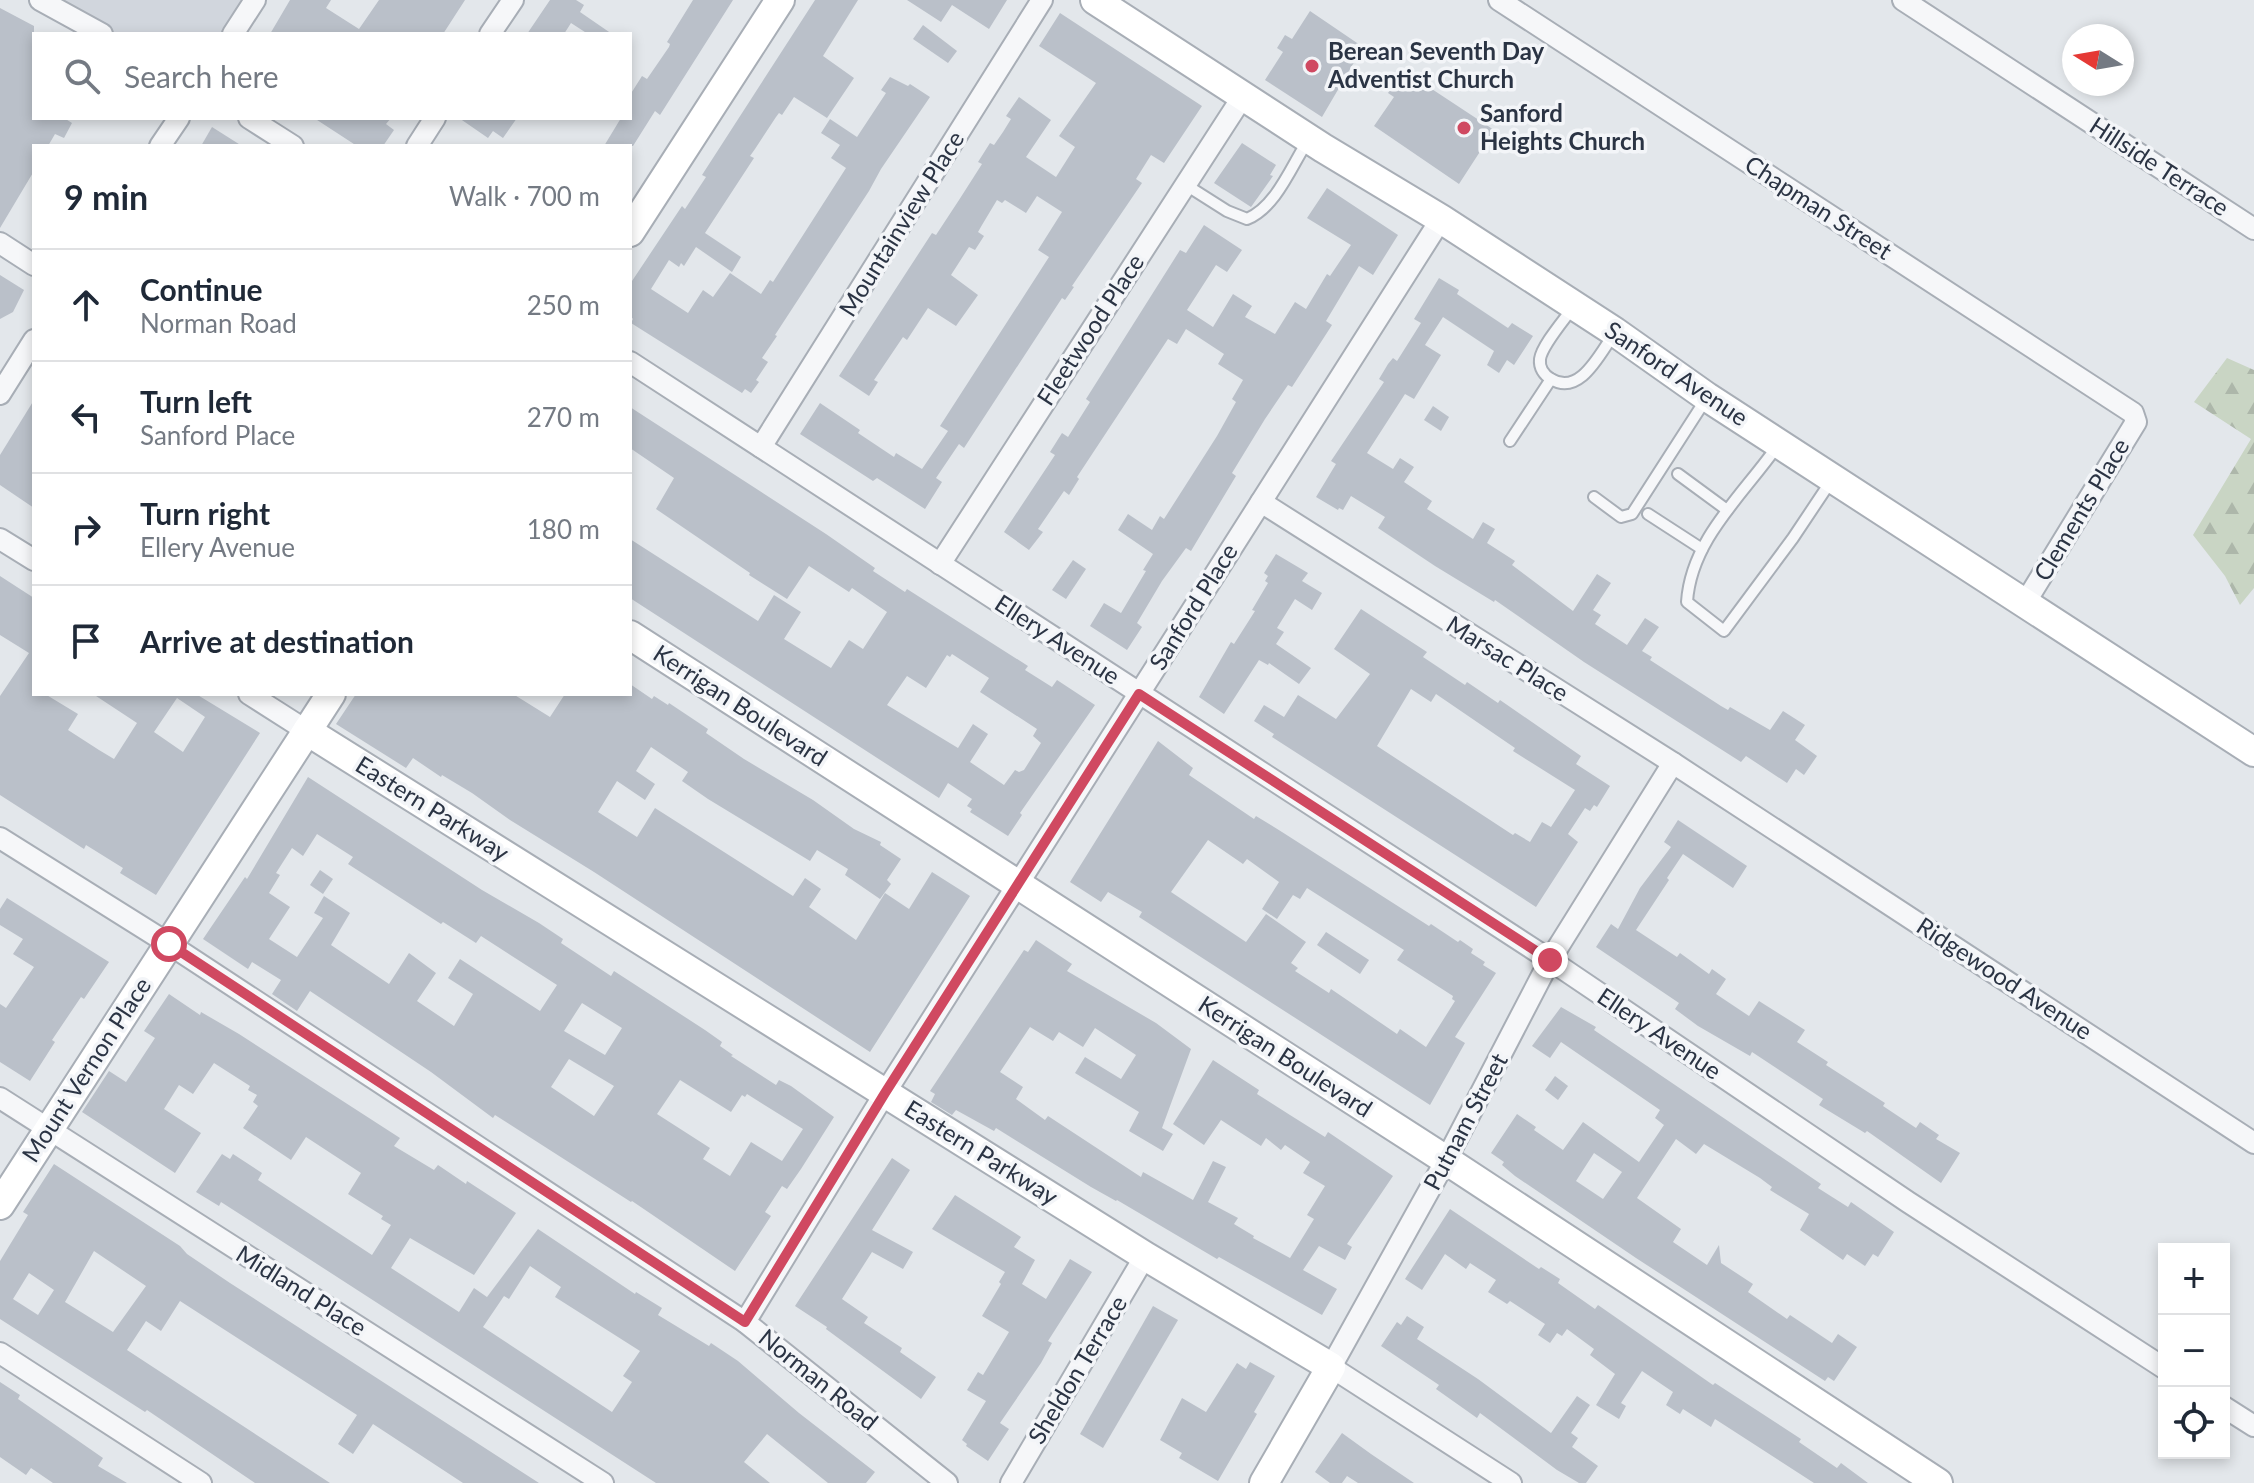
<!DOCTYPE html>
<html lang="en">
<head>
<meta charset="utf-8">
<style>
	:root { --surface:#fff; --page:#f2f2f3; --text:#1f2937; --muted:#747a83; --line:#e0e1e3 }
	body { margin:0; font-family:Lato,sans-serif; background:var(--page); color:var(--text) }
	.controls { position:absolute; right:24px; bottom:24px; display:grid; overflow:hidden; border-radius:0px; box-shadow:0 4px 12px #0003 }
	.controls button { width:72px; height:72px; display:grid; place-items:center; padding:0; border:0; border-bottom:2px solid var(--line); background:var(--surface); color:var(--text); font:40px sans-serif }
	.compass { position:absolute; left:2062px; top:24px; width:72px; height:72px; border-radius:50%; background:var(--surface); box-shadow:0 4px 12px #0003; rotate:281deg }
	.stop { position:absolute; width:24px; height:24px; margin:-18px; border:6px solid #d04961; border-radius:50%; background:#fff }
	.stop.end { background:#d04961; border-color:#fff; box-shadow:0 2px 8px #0008 }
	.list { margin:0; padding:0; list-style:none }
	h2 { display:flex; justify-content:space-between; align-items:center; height:104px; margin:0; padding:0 32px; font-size:34px }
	h2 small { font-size:26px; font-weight:400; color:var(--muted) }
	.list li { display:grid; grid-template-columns:52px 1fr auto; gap:24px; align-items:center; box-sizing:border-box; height:112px; padding:0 32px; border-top:2px solid var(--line) }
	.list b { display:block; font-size:30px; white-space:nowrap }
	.list p { margin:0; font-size:26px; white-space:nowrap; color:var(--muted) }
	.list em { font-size:26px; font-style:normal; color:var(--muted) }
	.icon { flex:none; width:44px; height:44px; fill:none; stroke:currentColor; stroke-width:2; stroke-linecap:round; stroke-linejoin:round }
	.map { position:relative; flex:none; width:2254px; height:1483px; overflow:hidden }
	.search { position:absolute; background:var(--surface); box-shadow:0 4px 12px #0003; left:32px; top:32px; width:600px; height:88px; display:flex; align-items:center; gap:20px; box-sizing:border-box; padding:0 28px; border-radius:0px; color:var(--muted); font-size:30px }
	.panel { position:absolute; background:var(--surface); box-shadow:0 4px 12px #0003; left:32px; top:144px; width:600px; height:552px; border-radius:0px }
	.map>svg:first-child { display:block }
</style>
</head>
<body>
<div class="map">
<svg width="2254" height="1483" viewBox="0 0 2254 1483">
	<defs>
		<pattern id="forest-firs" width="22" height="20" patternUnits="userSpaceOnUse" patternTransform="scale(2)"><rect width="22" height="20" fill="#c9d5c4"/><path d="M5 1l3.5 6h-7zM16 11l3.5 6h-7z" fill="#adb7aa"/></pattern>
	</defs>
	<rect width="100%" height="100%" fill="#e3e7eb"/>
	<polygon fill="#d1d6dd" points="53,0 252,0 228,34 117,34"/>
	<polygon fill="url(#forest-firs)" points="2227,358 2254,370 2254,588 2240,605 2225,576 2193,535 2251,439 2194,402"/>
	<g fill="#bac0c9" fill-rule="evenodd">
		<polygon points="290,0 331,0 326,8 359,29 379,0 465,0 443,34 270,34"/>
		<polygon points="550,0 576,0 584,5 580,12 612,34 588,34 571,23 564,34 527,34"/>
		<polygon points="693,0 733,0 660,115 655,111 633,146 604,146 621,118 630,118 630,95 642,76 647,79 669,47 670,44 667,42"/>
		<polygon points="815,0 858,0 823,56 854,78 827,118 794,97 782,115 779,113 776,117 755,149 750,156 754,158 705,233 741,257 732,272 696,247 684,266 681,263 679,267 669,260 651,289 688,313 703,290 713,297 730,273 761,294 770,280 773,282 846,168 831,158 840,145 821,133 830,119 857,137 886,93 881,90 890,77 908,86 910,84 930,97 881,169 869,191 775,335 777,336 762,358 768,362 756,380 759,382 751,393 745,389 742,393 631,323 633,319 630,315 630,284 682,206 685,209 706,177 702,175"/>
		<polygon points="907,0 1007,0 989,29 952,5 941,22"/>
		<polygon points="0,8 34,26 34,118 64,118 72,123 64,138 55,134 48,146 34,146 34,171 0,228"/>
		<polygon points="1310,11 1363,47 1322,117 1265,80 1283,52 1277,48 1285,35 1292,39"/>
		<polygon points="1060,13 1202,106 1164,163 1151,155 1136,179 1142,183 1072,286 1074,287 1065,300 1062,298 964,448 959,444 936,478 942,482 925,509 877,478 873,481 800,434 820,403 860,430 858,433 894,457 896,453 922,469 948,431 940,426 1049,257 1038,250 1062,212 1037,196 1026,213 1005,200 1002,203 997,200 982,225 978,232 984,236 975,250 969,247 951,275 978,295 956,326 928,308 907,340 903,337 874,380 878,382 869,396 839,376 932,233 936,235 959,200 982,164 978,162 990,143 994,145 1003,132 1011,119 1006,116 1019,97 1051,120 1026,157 1056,177 1075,147 1059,136 1096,83 1039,46"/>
		<polygon points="923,25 957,51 948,63 913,39"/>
		<polygon points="1403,70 1494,130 1459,184 1374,126 1394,97 1388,93"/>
		<polygon points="314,118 391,118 386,124 394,130 383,146 357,146"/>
		<polygon points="459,118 517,118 503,138 493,131 488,138"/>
		<polygon points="212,127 242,146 201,146"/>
		<polygon points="1242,143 1276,165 1270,175 1273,176 1251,207 1214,183"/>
		<polygon points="1327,188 1398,235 1373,275 1359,266 1326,321 1332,325 1292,387 1288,385 1265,419 1232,473 1236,476 1191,551 1186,548 1162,581 1137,623 1142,627 1127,650 1090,626 1104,603 1121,613 1146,571 1143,570 1153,554 1118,530 1128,514 1152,530 1160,516 1164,519 1217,436 1236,402 1232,399 1243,380 1218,364 1224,354 1186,329 1177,344 1168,339 1077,477 1079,479 1069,495 1064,491 1038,529 1043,532 1029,550 1004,532 1055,455 1050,452 1062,433 1068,437 1090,402 1086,399 1180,250 1186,253 1204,225 1242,250 1227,272 1216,265 1187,310 1213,327 1233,294 1252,306 1245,317 1275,334 1295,302 1306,309 1327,274 1330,276 1351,245 1307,218"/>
		<polygon points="0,275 24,290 13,312 0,319"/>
		<polygon points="1439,278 1459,290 1457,294 1508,328 1512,323 1533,336 1514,365 1507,360 1499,373 1487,365 1494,351 1443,317 1425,345 1441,355 1414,399 1405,394 1367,453 1393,469 1400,458 1414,467 1404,482 1432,501 1427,509 1473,539 1483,522 1495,529 1487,543 1515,561 1512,565 1573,611 1597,574 1611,583 1593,610 1601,615 1595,624 1627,645 1645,618 1659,627 1642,651 1652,657 1650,660 1721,706 1728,710 1730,707 1770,730 1783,711 1805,725 1795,740 1817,756 1804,775 1796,769 1787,783 1746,756 1741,762 1584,662 1495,600 1494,602 1435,566 1378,528 1385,517 1351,496 1343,510 1339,508 1338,510 1316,497 1336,464 1331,461 1384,382 1379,379 1388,364 1393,358 1397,361 1421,323 1414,319"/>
		<polygon points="34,400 34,508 0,485 0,455"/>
		<polygon points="1433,406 1449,417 1441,431 1424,420"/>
		<path d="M630,407l196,127 49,34 -2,3 32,21 2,-3 121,77 -3,4 27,17 5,-7 38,25 -75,108 2,2 -14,21 -38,-24 2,-3 -5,-3 5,-7 -24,-16 -9,15 -309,-200v-59l128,82 16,-26 27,17 -17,27 47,29 18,-28 14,9 24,-37 -35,-24 -3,4 -40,-26 -22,33 -38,-24 1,-2 -94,-64 18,-31 -44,-30zM952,654l37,24 -9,14 57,37 -4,7 8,7 -17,27 -5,2 -4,-2 -11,15 -34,-23 18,-28 -15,-10 -15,24 -71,-43 20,-29 19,12 21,-33 3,2z"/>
		<polygon points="1276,554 1308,573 1302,581 1322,593 1312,610 1295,599 1277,628 1284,632 1276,644 1311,668 1299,684 1269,663 1268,665 1259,660 1224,714 1199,697 1231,642 1234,644 1255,611 1252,610 1268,583 1265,581 1268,576 1264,573"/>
		<polygon points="1073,560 1086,569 1066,599 1052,590"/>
		<path d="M0,576l34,22v96h11l33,20 -10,16 31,20 15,9 23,-36 -44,-29h103l64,39 -104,162 -36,-22 3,-5 -37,-23 -2,4 -84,-54v-99l29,-43 -29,-18zM177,698l28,19 -22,35 -29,-20z"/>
		<path d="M1361,609l66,43 -4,5 42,28 2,-3 31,21 2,-3 81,56 -5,8 34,22 -13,21 -3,-2 -4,6 -5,-3 -17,26 10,8 -42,65 -264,-170 2,-3 -20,-13 10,-16 20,12 14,-22 38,24 34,-45 -36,-25zM1411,689l20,13 5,-8 79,54 -2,3 62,39 -24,37 -9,-5 -12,20 -15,-9 -2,2 -136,-89z"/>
		<polygon points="630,684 652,699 654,696 668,705 669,703 708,729 706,733 744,759 813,800 854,829 881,842 880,845 901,859 887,880 891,884 880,899 845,875 848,869 817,850 810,861 708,799 682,781 688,772 651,747 636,771 655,784 645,800 617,781 598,812 637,837 655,808 793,896 805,878 821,889 809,907 856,940 885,893 909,909 932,872 970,896 870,1052 594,872 510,820 472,793 442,775 441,777 413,758 406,768 336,724 356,694 513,694 550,717 565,694 630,694"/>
		<path d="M1158,741l35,27 -4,7 65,44 2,-3 26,16 147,94 2,-2 27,18 2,-2 13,9 -2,4 14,9 -2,3 13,8 -41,64 10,6 -35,62 -291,-188 3,-5 -34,-20 -7,10 -31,-20zM1208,840l35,24 4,-5 32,23 -17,27 15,10 16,-24 7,4 7,-11 97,62 -7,10 56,36 -1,3 3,2 -29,46 -26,-18 -3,5 -66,-45 -2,4 -34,-22 3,-3 -7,-5 15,-21 -40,-28 -20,28 -75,-50z"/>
		<path d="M308,777l174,113 57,33 24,16 -2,4 50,33 3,-5 91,59 17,12 -2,4 13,9 -2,1 45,29 3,-5 12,6 43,31 -33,52 -14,20 -5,-3 -17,26 6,4 -36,55 -103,-70 -1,1 -136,-87 -2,3 -62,-46 -121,-81 -13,20 -25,-17 9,-14 -29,-18 -4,7 -45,-30 42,-62 2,2zM317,834l36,23 -5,7 93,60 2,-2 33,21 5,-7 76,49 -17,26 -80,-52 -12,19 25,16 -19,32 -37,-25 19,-28 -27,-20 -20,31 -58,-39 19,-32 -26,-17 -10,17 9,5 -26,39 -28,-18 21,-32 -21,-14 11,-18 -4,-2 16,-25 11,8zM582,1003l40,25 -17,27 -41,-24zM569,1059l45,27 -20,30 -43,-29zM680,1080l51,32 11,-17 3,2 2,-3 56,35 -21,32 -31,-19 -21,34 -27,-17 7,-11 -53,-34z"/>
		<polygon points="1678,820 1747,866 1733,888 1683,854 1667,878 1669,880 1636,930 1677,957 1680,953 1709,974 1712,969 1726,979 1716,994 1749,1016 1759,1001 1805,1030 1797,1042 1828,1062 1826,1065 1885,1103 1883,1106 1916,1128 1920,1122 1939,1135 1936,1139 1960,1153 1941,1183 1867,1131 1865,1133 1819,1105 1823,1099 1752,1052 1750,1056 1698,1026 1675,1009 1679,1003 1596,947 1611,924 1618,929 1640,888 1671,847 1664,842"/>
		<polygon points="320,870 333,879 323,894 310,885"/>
		<polygon points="7,898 109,962 84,999 81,997 52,1040 55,1042 30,1081 0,1062 0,1004 6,1008 34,967 13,954 23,939 0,925 0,909"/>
		<polygon points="1326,932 1369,960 1360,974 1317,945"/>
		<polygon points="1036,940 1072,964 1067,971 1156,1023 1191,1049 1162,1128 1173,1134 1163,1151 1129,1131 1139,1112 1075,1073 1085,1057 1121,1079 1136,1055 1095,1028 1083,1047 1059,1032 1053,1041 1030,1027 1000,1072 1023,1087 1016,1099 1045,1120 1048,1116 1141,1177 1143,1172 1193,1200 1213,1161 1226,1167 1208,1202 1238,1218 1234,1224 1254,1236 1253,1238 1290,1258 1314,1219 1307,1215 1325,1186 1303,1173 1310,1162 1285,1145 1281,1150 1266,1138 1261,1146 1221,1120 1204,1145 1173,1124 1213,1060 1259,1090 1257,1094 1290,1115 1325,1137 1328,1132 1393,1176 1347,1244 1352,1247 1345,1260 1319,1246 1303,1270 1337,1289 1322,1315 1219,1257 1217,1259 1117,1200 1116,1201 1091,1187 996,1128 994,1131 956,1110 952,1115 931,1102 935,1094 930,1091 1024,950 1028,952"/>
		<path d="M169,994l31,21 1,-3 38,22 161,104 -6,8 40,24 4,-5 28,19 1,-3 49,32 -42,62 -64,-37 -19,30 68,44 15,-24 13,9 51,-68 97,65 1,-2 26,16 -4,7 51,31 2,-3 27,18 61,52 76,59 -9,11h-38l-61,-49 -23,28 26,21h-114l-435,-281 -2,4 -23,-14 26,-38 8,5 3,-5 29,19 -4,7 114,75 19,-30 -10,-6 2,-3 -35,-22 13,-21 -55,-36 -15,23 -48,-32 15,-22 -5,-4 4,-7 -9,-5 2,-4 -36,-23 -21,31 -14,-9 -15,24 37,24 -26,40 -93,-61 27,-41 17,11 29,-44 -11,-7zM530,1266l31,21 -6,10 85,54 -17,25 9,6 -20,30 -129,-85 21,-31 5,3z"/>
		<path d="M1561,1007l35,20 -2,3 227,154 -3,4 30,19 3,-5 43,30 -16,25 -5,-3 -8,12 -18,-12 -4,6 -43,-30 9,-16 -39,-24 2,-3 -12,-9 -56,-34 -8,10 -20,-15 -39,59 44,31 -8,13 34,23 12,-20 2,18 32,21 -5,8 39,27 3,-4 42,28 6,-9 19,13 -23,34 -6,-4 -3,4 -189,-123 -121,-82 -13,-11 2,-3 -13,-9 26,-39 19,13 -2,3 29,20 20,-28 56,40 25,-37 -9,-7 5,-8 -99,-68 -11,16 -18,-12zM1594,1153l28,19 -19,27 -27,-18z"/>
		<polygon points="1555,1076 1568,1086 1558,1100 1545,1090"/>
		<polygon points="892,1158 910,1170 872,1230 913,1252 903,1269 872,1252 842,1299 868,1317 864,1323 902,1348 900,1352 936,1377 921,1399 826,1329 827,1327 795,1306"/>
		<path d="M54,1164l126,82 7,8 43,29 309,200h-76l-90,-59 -20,30 -15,-10 19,-29 -177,-114 -19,30 -15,-10 -19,29 203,133h-75l-108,-73 -2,2 -145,-93v-58l28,-46 -5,-3zM94,1251l52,35 -33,46 -48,-30zM29,1273l25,17 -16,25 -25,-16z"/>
		<polygon points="955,1195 1021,1237 1014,1247 1035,1260 1022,1284 1046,1299 1070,1259 1092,1272 1048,1341 1052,1343 1041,1363 1000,1423 1009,1429 988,1461 966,1446 967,1444 962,1440 986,1401 967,1390 978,1372 983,1375 1009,1332 982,1316 1001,1284 999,1282 1005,1272 932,1229"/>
		<polygon points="1450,1209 1539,1269 1541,1267 1560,1279 1558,1283 1595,1309 1598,1305 1713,1385 1715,1383 1801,1439 1799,1442 1837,1468 1841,1463 1868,1483 1814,1483 1715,1419 1711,1427 1683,1409 1680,1414 1666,1405 1673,1392 1642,1371 1621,1403 1626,1406 1619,1419 1596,1405 1615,1374 1590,1355 1594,1349 1567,1329 1562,1336 1557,1333 1550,1343 1538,1335 1545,1324 1510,1301 1507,1304 1488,1292 1496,1280 1470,1263 1466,1269 1445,1254 1422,1290 1405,1279"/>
		<polygon points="1153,1306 1178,1320 1103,1448 1080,1434"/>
		<polygon points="1407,1316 1424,1327 1417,1339 1478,1379 1551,1433 1577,1396 1590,1405 1571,1433 1578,1438 1572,1447 1598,1466 1586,1483 1579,1483 1557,1470 1480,1413 1477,1418 1436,1389 1439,1385 1381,1346 1397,1322 1401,1325"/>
		<polygon points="1250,1362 1275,1376 1254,1412 1257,1414 1218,1481 1179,1458 1182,1453 1160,1440 1182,1398 1206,1412 1237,1363 1246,1369"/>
		<polygon points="0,1382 20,1395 18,1399 103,1458 98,1466 127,1483 53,1483 31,1468 26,1475 0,1457"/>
		<polygon points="1342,1433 1371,1454 1414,1483 1358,1483 1347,1476 1342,1483 1330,1483 1315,1472"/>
	</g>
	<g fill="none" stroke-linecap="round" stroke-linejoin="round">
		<defs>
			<g id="lane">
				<path d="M1186,185l41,26 20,8c29,-12 44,-52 60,-77"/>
				<path d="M1574,306c-9,13 -32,39 -34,53 -1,9 4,16 11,20 29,18 49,-26 63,-45"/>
				<polyline points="1510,441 1551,379"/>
				<path d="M1778,445c-34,49 -87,94 -91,157l37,29 69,-93 38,-57"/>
				<polyline points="1678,474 1727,510"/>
				<polyline points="1594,497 1621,517 1632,514 1706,399"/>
				<polyline points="1648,514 1702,549"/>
			</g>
			<g id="street">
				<polyline points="40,0 102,34"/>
				<polyline points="1499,0 2133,413 2136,422 2025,603"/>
				<polyline points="1903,0 2254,229"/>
				<polyline points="233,34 255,0"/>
				<polyline points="490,34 513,0"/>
				<polyline points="249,118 293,146"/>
				<polyline points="160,146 179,118"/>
				<polyline points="417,146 435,118"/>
				<polyline points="0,243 34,265"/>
				<polyline points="630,362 1550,960 1908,1202 2164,1368"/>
				<polyline points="0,394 34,340"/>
				<polyline points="761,447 1042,0"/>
				<polyline points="1261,502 1673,763 2254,1143"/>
				<polyline points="0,539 34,560"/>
				<polyline points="940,564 1243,96"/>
				<polyline points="249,694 307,731"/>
				<polyline points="0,838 169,944 745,1322 947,1483"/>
				<polyline points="0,1098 603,1483"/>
				<polyline points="745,1322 885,1093 1441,219"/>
				<polyline points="0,1353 201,1483"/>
				<polyline points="2224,1407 2254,1426"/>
				<polyline points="1011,1483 1145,1256"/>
				<polyline points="1511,1483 1331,1367 1446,1160 1550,960 1673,763"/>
			</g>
			<g id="secondary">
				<polyline points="1095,0 1323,148 1441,219 1615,332 1707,397 2254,752"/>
				<polyline points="630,232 780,0"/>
				<polyline points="630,635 1446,1160 1938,1483"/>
				<polyline points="307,731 1145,1256 1331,1367 1264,1483"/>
				<polyline points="0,1205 331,694"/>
			</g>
		</defs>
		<use href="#lane" stroke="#a8aeb6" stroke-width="14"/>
		<use href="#street" stroke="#a8aeb6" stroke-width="24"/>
		<use href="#secondary" stroke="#a8aeb6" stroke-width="32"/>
		<use href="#lane" stroke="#f6f7f9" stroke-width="10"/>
		<use href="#street" stroke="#f6f7f9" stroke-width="20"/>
		<use href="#secondary" stroke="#fff" stroke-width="28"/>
	</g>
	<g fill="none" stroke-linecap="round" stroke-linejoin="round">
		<polyline stroke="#d04961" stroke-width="10" points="169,944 745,1322 885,1093 1139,694 1550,960"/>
	</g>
	<g fill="#d04961" stroke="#f3f5f8" stroke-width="3">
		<circle cx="1312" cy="66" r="8"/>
		<circle cx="1464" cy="128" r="8"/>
	</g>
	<g text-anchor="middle" stroke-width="7" stroke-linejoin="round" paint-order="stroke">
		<g font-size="24" font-weight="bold" fill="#2b3444" stroke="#f3f5f8" text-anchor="start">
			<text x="1328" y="60">Berean Seventh Day<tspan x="1328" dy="28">Adventist Church</tspan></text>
			<text x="1480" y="122">Sanford<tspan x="1480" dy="28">Heights Church</tspan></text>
		</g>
		<g font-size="24" fill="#2b3444" stroke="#f3f5f8">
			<text transform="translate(2159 167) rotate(33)" y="8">Hillside Terrace</text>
			<text transform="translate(1818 208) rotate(33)" y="8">Chapman Street</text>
			<text transform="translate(902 224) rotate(-58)" y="8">Mountainview Place</text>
			<text transform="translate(1091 330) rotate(-57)" y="8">Fleetwood Place</text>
			<text transform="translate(1676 374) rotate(34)" y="8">Sanford Avenue</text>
			<text transform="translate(2082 510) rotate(-59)" y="8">Clements Place</text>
			<text transform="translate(1194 607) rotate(-58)" y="8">Sanford Place</text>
			<text transform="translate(1057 640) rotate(33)" y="8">Ellery Avenue</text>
			<text transform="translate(1507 659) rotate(32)" y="8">Marsac Place</text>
			<text transform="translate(740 706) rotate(33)" y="8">Kerrigan Boulevard</text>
			<text transform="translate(432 809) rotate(32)" y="8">Eastern Parkway</text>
			<text transform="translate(2004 979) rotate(33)" y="8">Ridgewood Avenue</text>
			<text transform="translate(1659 1034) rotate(34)" y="8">Ellery Avenue</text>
			<text transform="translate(1285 1057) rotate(33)" y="8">Kerrigan Boulevard</text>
			<text transform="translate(87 1070) rotate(-57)" y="8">Mount Vernon Place</text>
			<text transform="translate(1466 1122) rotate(-62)" y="8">Putnam Street</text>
			<text transform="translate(981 1153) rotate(32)" y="8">Eastern Parkway</text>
			<text transform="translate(301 1291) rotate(32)" y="8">Midland Place</text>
			<text transform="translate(1078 1370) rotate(-59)" y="8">Sheldon Terrace</text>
			<text transform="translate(818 1380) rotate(39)" y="8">Norman Road</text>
		</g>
	</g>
</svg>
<div class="controls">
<button>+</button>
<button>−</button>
<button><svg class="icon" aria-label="locate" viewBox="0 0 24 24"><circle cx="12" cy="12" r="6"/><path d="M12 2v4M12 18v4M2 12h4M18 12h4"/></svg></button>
</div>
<svg class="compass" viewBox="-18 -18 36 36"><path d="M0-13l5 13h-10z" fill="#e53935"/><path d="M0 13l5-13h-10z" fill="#747a83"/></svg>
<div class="stop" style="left:169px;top:944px"></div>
<div class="stop end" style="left:1550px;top:960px"></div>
<div class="search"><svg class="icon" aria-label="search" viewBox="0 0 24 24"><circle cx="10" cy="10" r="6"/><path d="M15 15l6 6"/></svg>Search here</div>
<section class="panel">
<h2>9 min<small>Walk · 700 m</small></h2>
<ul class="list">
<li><svg class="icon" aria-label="ahead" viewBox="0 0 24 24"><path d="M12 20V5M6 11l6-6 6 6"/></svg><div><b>Continue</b><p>Norman Road</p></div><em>250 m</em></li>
<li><svg class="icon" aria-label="left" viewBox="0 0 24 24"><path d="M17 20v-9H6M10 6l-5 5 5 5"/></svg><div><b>Turn left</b><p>Sanford Place</p></div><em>270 m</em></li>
<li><svg class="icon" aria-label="right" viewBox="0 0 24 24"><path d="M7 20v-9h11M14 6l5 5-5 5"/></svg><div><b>Turn right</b><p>Ellery Avenue</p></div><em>180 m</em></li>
<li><svg class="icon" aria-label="arrive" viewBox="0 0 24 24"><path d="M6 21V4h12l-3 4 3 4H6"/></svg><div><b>Arrive at destination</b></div></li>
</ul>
</section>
</div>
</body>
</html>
